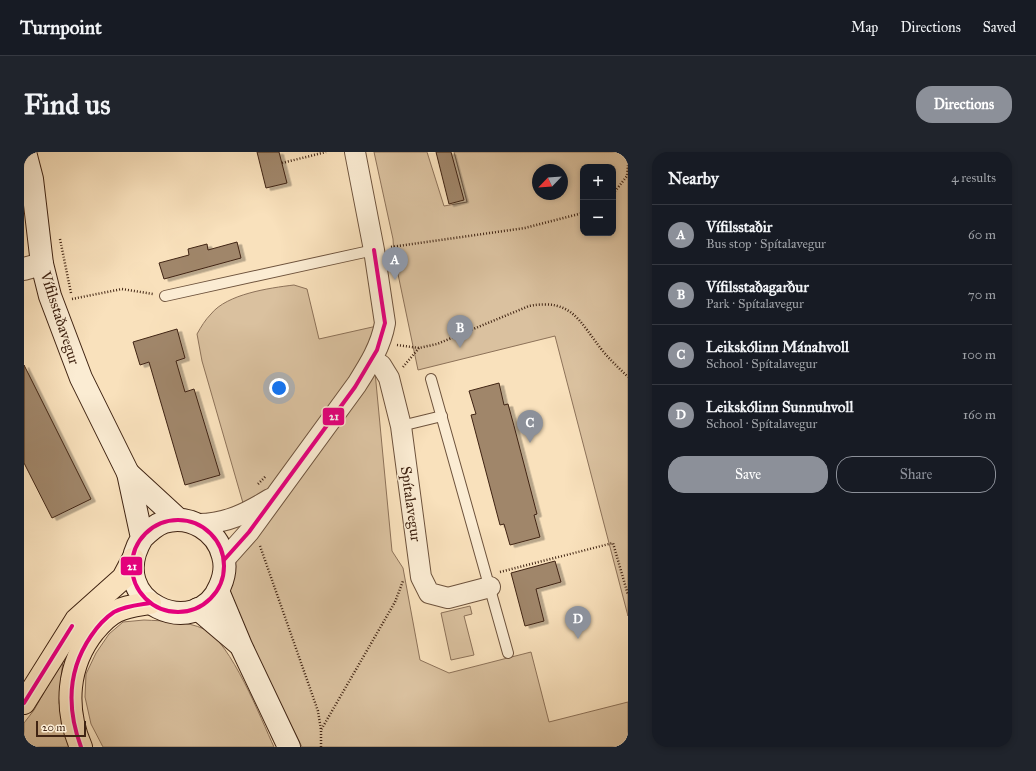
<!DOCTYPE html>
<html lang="en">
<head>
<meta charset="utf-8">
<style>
	:root { --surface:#171b24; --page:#20242c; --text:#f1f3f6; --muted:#9ea1a6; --line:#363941; --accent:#8c9099 }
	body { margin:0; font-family:"IM FELL Great Primer",serif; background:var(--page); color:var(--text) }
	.controls { position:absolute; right:12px; top:12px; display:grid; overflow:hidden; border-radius:8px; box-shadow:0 2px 6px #0003 }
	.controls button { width:36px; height:36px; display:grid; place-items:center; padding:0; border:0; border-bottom:1px solid var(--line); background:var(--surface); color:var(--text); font:20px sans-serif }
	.compass { position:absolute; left:508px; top:12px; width:36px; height:36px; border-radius:50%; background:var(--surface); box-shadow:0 2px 6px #0003; rotate:245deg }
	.scale { position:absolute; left:12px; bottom:10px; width:50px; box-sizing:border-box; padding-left:4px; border:2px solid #402413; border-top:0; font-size:11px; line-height:14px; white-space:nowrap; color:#402413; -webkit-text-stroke:3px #fbecd3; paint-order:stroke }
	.you { position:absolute; left:255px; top:236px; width:14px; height:14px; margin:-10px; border:3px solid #fff; border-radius:50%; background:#1a73e8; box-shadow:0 0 0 6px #1a73e833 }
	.badge { display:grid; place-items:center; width:26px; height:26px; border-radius:50%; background:var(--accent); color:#fff; font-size:13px; font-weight:700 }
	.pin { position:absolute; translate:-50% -33px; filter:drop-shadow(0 1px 2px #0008) }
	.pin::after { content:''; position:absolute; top:21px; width:14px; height:12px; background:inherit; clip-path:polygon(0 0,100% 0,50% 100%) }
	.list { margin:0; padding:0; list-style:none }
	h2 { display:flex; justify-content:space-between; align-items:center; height:52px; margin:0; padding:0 16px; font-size:17px }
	h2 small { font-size:13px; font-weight:400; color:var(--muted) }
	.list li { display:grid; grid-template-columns:26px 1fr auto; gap:12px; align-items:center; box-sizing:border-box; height:60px; padding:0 16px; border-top:1px solid var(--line) }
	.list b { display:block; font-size:15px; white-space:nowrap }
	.list p { margin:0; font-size:13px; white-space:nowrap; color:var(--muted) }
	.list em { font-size:13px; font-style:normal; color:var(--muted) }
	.actions { display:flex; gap:8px; padding:12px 16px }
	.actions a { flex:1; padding:9px 0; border:1px solid var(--accent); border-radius:16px; text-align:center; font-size:14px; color:var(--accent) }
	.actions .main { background:var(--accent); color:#fff }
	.map { position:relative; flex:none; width:604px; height:595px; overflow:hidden; border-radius:16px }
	header { display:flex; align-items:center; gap:24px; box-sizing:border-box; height:56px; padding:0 20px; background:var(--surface); border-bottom:1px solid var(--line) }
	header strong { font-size:19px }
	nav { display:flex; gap:22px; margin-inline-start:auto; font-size:14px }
	.intro { display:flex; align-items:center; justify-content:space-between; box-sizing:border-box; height:96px; padding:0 24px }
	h1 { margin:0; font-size:28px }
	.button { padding:10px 18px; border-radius:16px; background:var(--accent); color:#fff; font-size:14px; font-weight:700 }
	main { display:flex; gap:24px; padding:0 24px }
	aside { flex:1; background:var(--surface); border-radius:16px; box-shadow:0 2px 6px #0003 }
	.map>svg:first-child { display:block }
</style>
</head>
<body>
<header>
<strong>Turnpoint</strong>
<nav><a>Map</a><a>Directions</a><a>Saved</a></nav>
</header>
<div class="intro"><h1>Find us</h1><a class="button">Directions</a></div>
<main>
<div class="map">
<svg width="604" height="595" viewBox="0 0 604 595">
	<defs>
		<filter id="shadow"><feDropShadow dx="4.5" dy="2.5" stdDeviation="0" flood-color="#0004"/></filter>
	</defs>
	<rect width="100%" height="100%" fill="#f9e1bc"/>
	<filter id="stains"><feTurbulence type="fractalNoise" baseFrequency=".005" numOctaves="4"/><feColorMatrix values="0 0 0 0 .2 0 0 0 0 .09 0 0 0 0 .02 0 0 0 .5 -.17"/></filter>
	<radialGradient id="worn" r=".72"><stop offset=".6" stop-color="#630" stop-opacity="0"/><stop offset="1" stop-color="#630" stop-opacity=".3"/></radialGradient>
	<g fill="#dac19f" stroke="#8d7259" fill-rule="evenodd">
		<path d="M350,0h53l17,54 23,-4 -13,-50h174v464l-73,-280 -137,34 -24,-115 -1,-16zM559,15h30v66h-30zM514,18h24v24h-24z"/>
		<path d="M270,133l13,4 12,50 58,-13 -12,30 -88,129 -32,25 -43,-149 -5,-27c4,-7 8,-14 14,-20 16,-20 58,-26 83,-29z"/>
		<polygon points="351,220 368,399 379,416 396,508 425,521 507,500 525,570 604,550 604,595 278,595 239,518 204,441 210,410"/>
		<polygon points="446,454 448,462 440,464 450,503 427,508 417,461"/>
		<path d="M120,468c19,1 43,1 60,9 27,13 57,90 70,118h-171l-12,-23 -6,-27 1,-23 10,-21 13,-19 14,-12z"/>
		<polygon points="39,507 35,551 47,595 0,595 0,571 10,558"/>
	</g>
	<g fill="#a0866b" stroke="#402413" filter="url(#shadow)">
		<polygon points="233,0 255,0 263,31 242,36"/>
		<polygon points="412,0 427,0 440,48 425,52"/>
		<polygon points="213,90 217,106 140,127 135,111 165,103 164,97 183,92 184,98"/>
		<polygon points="153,177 161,206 152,209 161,240 170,237 196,323 161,333 125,210 116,213 109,190"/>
		<polygon points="0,213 67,347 28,366 0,311"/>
		<polygon points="475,231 480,253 484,252 490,274 513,362 510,363 516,385 486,393 480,372 476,373 447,263 452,262 445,239"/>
		<polygon points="531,409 537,430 512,437 520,469 501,474 487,421"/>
	</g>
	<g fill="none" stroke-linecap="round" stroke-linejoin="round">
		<defs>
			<g id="service">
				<polyline points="141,144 350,98"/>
				<polyline points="407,227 484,501"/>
				<polyline points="377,274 418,264"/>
			</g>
			<g id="minor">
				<polyline points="348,208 357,213 365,226 377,274 397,425 405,441 424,446 466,435"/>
				<path d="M174,372c28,0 49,-11 72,-25"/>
				<path d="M200,408l25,-28 108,-148c12,-19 24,-38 28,-61l-11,-73 -19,-98"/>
			</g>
			<polyline id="tertiary" points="0,117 18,112"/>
			<g id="secondary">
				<path d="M1,0l7,27 10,85 8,32 31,82 47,95 14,65c-39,65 56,104 78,48 4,-9 6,-20 3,-30 -6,-25 -33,-42 -59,-34 -9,3 -15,9 -22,16"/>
				<polyline points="104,321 155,368"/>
				<polyline points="194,439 217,494 265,595"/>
				<polyline points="174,457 214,491"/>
			</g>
			<g id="trunk">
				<polyline points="0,551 52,468 99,426 109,407"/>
				<path d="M57,595c-17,-39 -14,-82 13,-116 6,-7 14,-16 23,-20 10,-5 22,-6 33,-8"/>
			</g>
		</defs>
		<use href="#service" stroke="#6e533d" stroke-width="12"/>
		<use href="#minor" stroke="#6e533d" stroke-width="22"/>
		<use href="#tertiary" stroke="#6e533d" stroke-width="24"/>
		<use href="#secondary" stroke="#402413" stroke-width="24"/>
		<use href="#trunk" stroke="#402413" stroke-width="24"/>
		<g stroke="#402413" stroke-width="2.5" stroke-dasharray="1 2" stroke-linecap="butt">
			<polyline points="602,0 604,10"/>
			<polyline points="258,11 302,0"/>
			<polyline points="589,42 603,24 604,13"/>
			<polyline points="36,87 47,141"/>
			<polyline points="367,95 501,76 559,61"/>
			<polyline points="48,147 98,137 129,142"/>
			<path d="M373,193l22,3 18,-4 92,-38c43,-8 50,15 73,44 8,10 17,18 26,27"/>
			<polyline points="379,215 395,196"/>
			<polyline points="234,332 242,324"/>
			<polyline points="236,394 294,559 297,578 371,450 379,429"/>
			<polyline points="476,420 589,391 604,443"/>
			<polyline points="297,595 297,578"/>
		</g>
		<use href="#service" stroke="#fbecd3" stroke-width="10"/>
		<use href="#minor" stroke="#fbecd3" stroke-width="20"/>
		<use href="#tertiary" stroke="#fbecd3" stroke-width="22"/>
		<use href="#secondary" stroke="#fbecd3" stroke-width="22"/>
		<use href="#trunk" stroke="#f9e1bc" stroke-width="22"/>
		<defs>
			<g id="bus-1">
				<circle cx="154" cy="414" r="46"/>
				<polyline points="200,408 225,380 331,235 353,198 361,171 350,98"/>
				<polyline points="0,551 48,474"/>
				<path d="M57,595c-14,-38 -14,-76 10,-111 6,-9 14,-18 23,-24 11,-6 24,-7 36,-9"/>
			</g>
		</defs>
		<use href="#bus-1" stroke="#fbecd3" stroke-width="7"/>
		<use href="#bus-1" stroke="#e5007d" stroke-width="4"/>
	</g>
	<g text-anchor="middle" stroke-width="3" stroke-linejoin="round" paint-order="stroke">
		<g font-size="15" fill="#402413" stroke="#fbecd3">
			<text transform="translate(36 166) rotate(72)" y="5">Vífilsstaðavegur</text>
			<text transform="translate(387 352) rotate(82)" y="5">Spítalavegur</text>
		</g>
	</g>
	<g stroke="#fbecd3" stroke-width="1.5">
		<rect x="298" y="255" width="23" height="19" rx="4" fill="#e5007d"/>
		<rect x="96" y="404" width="23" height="20" rx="4" fill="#e5007d"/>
	</g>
	<g font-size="11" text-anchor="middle" font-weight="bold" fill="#fff">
		<text x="310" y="268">21</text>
		<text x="108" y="418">21</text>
	</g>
	<rect width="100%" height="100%" filter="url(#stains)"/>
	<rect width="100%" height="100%" fill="url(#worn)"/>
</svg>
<div class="controls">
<button>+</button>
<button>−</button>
</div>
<svg class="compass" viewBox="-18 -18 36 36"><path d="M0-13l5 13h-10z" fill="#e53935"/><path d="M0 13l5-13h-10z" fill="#9ea1a6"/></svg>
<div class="scale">20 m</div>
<div class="you"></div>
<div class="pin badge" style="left:371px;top:128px">A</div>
<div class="pin badge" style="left:436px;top:196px">B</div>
<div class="pin badge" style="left:506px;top:291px">C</div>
<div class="pin badge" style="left:554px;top:487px">D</div>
</div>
<aside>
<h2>Nearby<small>4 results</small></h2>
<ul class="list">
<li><span class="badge">A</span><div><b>Vífilsstaðir</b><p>Bus stop · Spítalavegur</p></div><em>60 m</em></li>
<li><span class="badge">B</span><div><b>Vífilsstaðagarður</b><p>Park · Spítalavegur</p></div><em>70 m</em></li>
<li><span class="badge">C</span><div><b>Leikskólinn Mánahvoll</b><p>School · Spítalavegur</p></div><em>100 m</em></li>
<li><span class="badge">D</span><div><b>Leikskólinn Sunnuhvoll</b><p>School · Spítalavegur</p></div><em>160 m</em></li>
</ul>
<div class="actions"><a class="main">Save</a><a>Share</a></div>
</aside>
</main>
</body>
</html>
